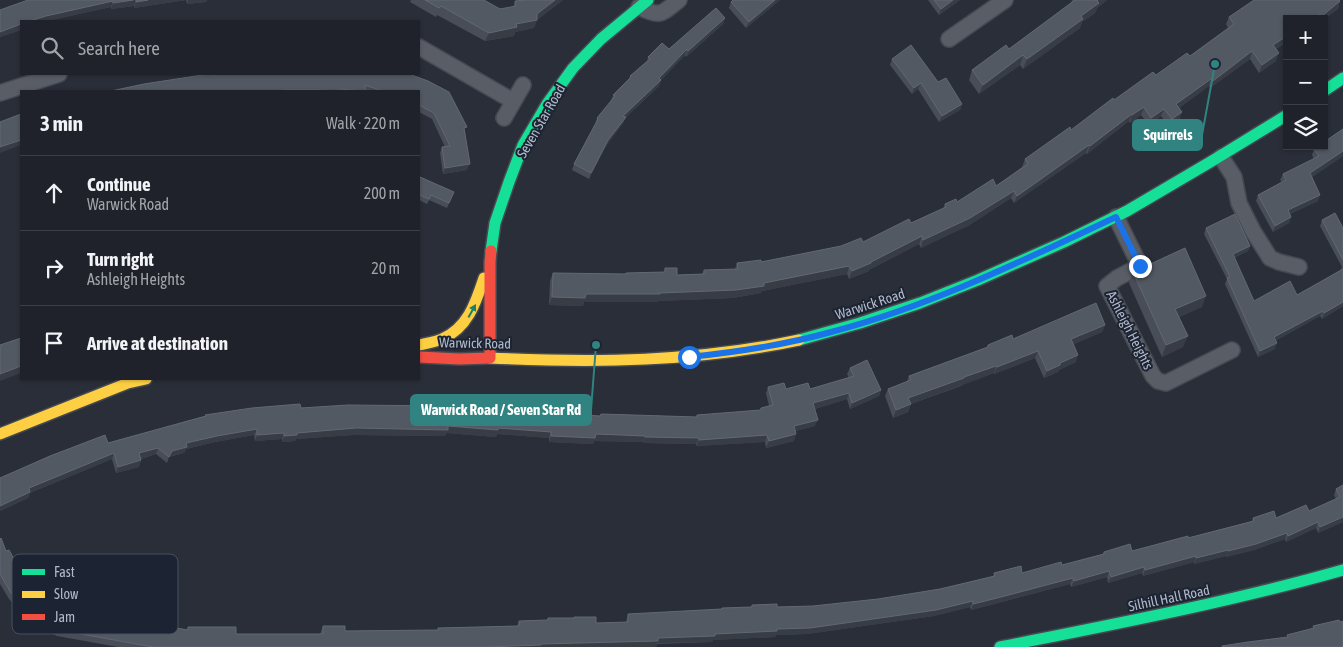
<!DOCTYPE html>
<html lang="en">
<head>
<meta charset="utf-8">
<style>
	:root { --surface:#1f222a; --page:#272a32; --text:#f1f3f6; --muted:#a1a4a8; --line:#3c3f47 }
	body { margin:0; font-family:"Asap Condensed",sans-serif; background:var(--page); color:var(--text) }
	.controls { position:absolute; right:15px; top:15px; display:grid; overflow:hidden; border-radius:0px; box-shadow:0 1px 4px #0004 }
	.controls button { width:45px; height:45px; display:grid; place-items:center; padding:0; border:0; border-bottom:1px solid var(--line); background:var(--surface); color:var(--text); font:25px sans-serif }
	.stop { position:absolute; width:15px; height:15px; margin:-11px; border:4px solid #1a73e8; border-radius:50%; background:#fff }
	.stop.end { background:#1a73e8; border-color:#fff; box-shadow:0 1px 5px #0008 }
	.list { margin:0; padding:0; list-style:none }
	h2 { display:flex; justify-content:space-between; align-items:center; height:65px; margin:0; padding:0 20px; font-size:21px }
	h2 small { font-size:16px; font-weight:400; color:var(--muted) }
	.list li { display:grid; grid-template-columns:32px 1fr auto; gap:15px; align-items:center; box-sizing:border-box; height:75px; padding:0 20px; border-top:1px solid var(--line) }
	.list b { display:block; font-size:19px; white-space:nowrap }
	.list p { margin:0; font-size:16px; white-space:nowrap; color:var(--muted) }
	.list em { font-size:16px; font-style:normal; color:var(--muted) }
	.icon { flex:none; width:28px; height:28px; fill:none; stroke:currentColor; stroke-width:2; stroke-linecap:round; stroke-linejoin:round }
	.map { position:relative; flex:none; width:1343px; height:647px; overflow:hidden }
	.search { position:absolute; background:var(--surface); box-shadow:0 1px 4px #0004; left:20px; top:20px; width:400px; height:55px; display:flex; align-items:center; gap:12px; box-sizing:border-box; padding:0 18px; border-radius:0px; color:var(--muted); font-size:19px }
	.panel { position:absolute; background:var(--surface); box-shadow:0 1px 4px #0004; left:20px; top:90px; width:400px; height:290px; border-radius:0px }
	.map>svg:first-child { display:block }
</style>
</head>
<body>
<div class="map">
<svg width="1343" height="647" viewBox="0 0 1343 647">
	<rect width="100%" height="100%" fill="#292e38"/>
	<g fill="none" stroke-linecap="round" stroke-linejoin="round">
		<defs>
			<g id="street">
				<path d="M639,7c22,11 22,7 40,-7"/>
				<polyline points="949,39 1005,0"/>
				<polyline points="419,47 513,101"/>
				<polyline points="0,93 59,74"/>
				<polyline points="504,118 523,85"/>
				<polyline points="1221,157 1234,177 1239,203 1253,231 1270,258 1279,262 1299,267"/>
				<polyline points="1116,217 1140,266 1117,278 1107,286 1153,376 1158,381 1166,383 1232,350"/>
			</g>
			<g id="fast">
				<polyline points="1324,91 1343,78"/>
				<polyline points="491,251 495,223 509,182 523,145 547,104 573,68 601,39 648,0"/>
				<polyline points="799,340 860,323 920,303 978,280 1064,242 1127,211 1212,161 1287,115"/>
				<path d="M1000,647c115,-23 230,-45 343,-77"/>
			</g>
			<g id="slow">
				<path d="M419,345c8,-2 16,-3 23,-6 26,-11 34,-37 42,-61"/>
				<path d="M490,358c105,5 206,4 309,-18"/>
				<polyline points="0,434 128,383 146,379"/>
			</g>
			<polyline id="jam" points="419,357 459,359 490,358 490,262 491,251"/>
		</defs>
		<use href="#street" stroke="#454951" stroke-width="18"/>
		<use href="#fast" stroke="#454951" stroke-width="14"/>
		<use href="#slow" stroke="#454951" stroke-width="14"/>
		<use href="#jam" stroke="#454951" stroke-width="14"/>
		<use href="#street" stroke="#595d66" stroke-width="15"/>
		<use href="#fast" stroke="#16e098" stroke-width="11"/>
		<use href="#slow" stroke="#ffcf43" stroke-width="11"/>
		<use href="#jam" stroke="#f24e42" stroke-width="11"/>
	</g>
	<g fill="#484d57">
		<polygon points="28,0 207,0 206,2 187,4 186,0 134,8 134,6 111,9 111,7 47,21 21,21 21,30 0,37 0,10"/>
		<polygon points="411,0 484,0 500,9 513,7 515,1 525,0 563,0 537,20 534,28 515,32 514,36 485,41 437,15 436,17 410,2"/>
		<polygon points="733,0 780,0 746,28 729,8 731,2"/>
		<polygon points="928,0 960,0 939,15"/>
		<polygon points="1072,0 1107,0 1097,8 1095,13 1082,22 1080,28 1023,69 1020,65 979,94 969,80 972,70 1009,49 1071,3"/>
		<polygon points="1340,1 1338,9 1324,19 1287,19 1287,42 1276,49 1276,61 1259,73 1250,59 1210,88 1209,86 1179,108 1182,112 1179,120 1169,127 1161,116 1149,125 1141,115 1130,123 1129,121 1087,154 1086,153 1014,203 1011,198 968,226 948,235 921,248 919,244 869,270 869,271 849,279 847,274 762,291 761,293 733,298 658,301 657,302 584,302 583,306 549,305 550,281 553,273 625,274 626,273 664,272 665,268 677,275 702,274 704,270 735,269 737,263 761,262 863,242 911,223 943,209 945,204 957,202 996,186 1022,167 1025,159 1071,130 1114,100 1190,56 1228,28 1226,24 1229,17"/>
		<polygon points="725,18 723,24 686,57 685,55 661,80 659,86 626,117 623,123 606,146 589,179 572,170 574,164 595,125 597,118 611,101 613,95 629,79 630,76 647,61 648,57 669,49"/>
		<polygon points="892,59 938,82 962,104 960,110 939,122 918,89 912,94 890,65"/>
		<polygon points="409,74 465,132 467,170 443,174 440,153 442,147 445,147 432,119 419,112 419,91 111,91 213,75"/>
		<polygon points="1343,129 1343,156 1312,177 1318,201 1290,214 1291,217 1289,223 1273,232 1256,201 1258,195 1282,182 1280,180 1283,174 1314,159 1312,155 1314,149"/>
		<polygon points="419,181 454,192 447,208 429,200 427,204 419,200"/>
		<polygon points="1322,220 1343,228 1343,306 1322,319 1320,316 1275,341 1275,349 1258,357 1225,284 1227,279 1204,234 1206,228 1250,246 1248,251 1234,258 1254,301 1297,295 1340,271 1342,267 1320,226"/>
		<polygon points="1133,272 1202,307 1179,317 1183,347 1162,357 1129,283"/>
		<polygon points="1105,325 1102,332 1074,344 1076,362 1059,370 1058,372 1044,378 1035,358 994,374 994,373 962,385 961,386 911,404 908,412 893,418 885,396 888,389 907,381 909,376 987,347 988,345 1013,339"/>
		<polygon points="850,368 881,390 879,396 850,409 847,399 815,409 815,426 796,431 794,441 766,448 765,442 696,446 696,444 643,443 643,442 594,441 593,444 549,442 549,438 497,434 496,437 447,433 445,436 353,435 296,439 295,441 282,442 282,439 255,441 254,435 215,442 186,449 184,453 169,457 167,463 156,454 141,459 141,460 139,467 116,473 112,459 30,493 28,498 0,511 0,478 108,443 205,416 205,415 301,408 552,415 600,416 601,414 696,417 697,415 760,410 761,408 769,406 766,393 768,387 786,389 810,389 849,378 847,374"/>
		<polygon points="1343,485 1343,522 1318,533 1316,528 1286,542 1285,539 1254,550 1226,557 1226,556 1194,564 1194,562 1143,576 1142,573 1108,583 1107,577 1071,587 1070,584 998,603 971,610 970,607 934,616 807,634 776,635 775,637 713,640 712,642 657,644 656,647 118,647 57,636 29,622 9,599 0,584 0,539 6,551 25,579 41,596 66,608 128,620 187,630 188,627 236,634 320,634 323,626 345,631 438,630 438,628 517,626 519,621 547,620 548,618 596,623 626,622 628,614 721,609 722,608 751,607 752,605 777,607 813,606 878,599 940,589 993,576 994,573 1022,573 1062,565 1103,554 1104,552 1132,551 1188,538 1252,521 1253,518 1276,518 1309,511 1336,499 1334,495 1336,489"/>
	</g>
	<g fill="#373c45">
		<polygon points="136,0 134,6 111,9 113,3"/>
		<polygon points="148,0 187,0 134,8 136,2"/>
		<polygon points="188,0 207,0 206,2 187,4"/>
		<polygon points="555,0 563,0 537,20 534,28 515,32 514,36 485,41 489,33 516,24"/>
		<polygon points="775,0 780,0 746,28 749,22"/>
		<polygon points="953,0 960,0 939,15 941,9"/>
		<polygon points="1098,0 1107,0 1097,8 1095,13 1082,22 1080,28 1023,69 1027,59 1081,16"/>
		<polygon points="113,1 111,7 47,21 30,21 46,16"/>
		<polygon points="1340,1 1338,9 1324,19 1320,19 1322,16"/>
		<polygon points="1320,14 1318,19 1312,19"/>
		<polygon points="725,18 723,24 686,57 688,51"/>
		<polygon points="21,24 21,30 0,37 0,32"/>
		<polygon points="1287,36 1287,42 1270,53 1273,45"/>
		<polygon points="687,49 685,55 657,84 659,78"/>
		<polygon points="1252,51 1250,59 1210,88 1213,81"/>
		<polygon points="1279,53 1276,61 1259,73 1262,65"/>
		<polygon points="1023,55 1020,65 979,94 983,85"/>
		<polygon points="1211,79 1209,86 1174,112 1176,104"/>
		<polygon points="661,80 659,86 621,122 623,116"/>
		<polygon points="921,83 918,89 912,94 914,88"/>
		<polygon points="339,89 365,91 274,91 286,90"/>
		<polygon points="962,104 960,110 939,122 942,116"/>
		<polygon points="1144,107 1141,115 1130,123 1132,115"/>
		<polygon points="1164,109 1161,116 1149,125 1151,118"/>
		<polygon points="1182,112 1179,120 1169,127 1172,119"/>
		<polygon points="1132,114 1129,121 1087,154 1090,146"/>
		<polygon points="626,117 623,123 606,146 589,179 591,173 608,140"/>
		<polygon points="21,140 21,145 0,153 0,147"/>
		<polygon points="1089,145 1086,153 1014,203 1017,196"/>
		<polygon points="1343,151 1343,156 1308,180 1310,173"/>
		<polygon points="470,164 467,170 443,174 445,168"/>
		<polygon points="1014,191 1011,198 968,226 921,248 923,240"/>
		<polygon points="1320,195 1318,201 1286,216 1288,210"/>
		<polygon points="1291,217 1289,223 1273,232 1275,226"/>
		<polygon points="922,236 919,244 869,270 869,271 849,279 852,271 871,262"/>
		<polygon points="1250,246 1248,251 1230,260 1233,254"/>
		<polygon points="849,266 847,274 762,291 761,293 733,298 658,301 657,302 584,302 583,306 549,305 552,297 586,294 660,293 764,283"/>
		<polygon points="1206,296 1202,307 1171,321 1175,309"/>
		<polygon points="1343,302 1343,306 1322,319 1324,313"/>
		<polygon points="1323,311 1320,316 1272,343 1274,337"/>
		<polygon points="1105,325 1102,332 1069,346 1071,339"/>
		<polygon points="1188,336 1183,347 1162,357 1166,345"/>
		<polygon points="1277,343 1275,349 1258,357 1260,351"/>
		<polygon points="1038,351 1035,358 994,374 997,367"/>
		<polygon points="1078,355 1076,362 1059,370 1058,372 1044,378 1047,371 1060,363"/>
		<polygon points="21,366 21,373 0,381 0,374"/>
		<polygon points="996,366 994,373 906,406 908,398"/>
		<polygon points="881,390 879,396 850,409 852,403"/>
		<polygon points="849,393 847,399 811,410 813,403"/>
		<polygon points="911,404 908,412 893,418 896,410"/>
		<polygon points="818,420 815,426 792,432 794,426"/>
		<polygon points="448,426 498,428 551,432 549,438 497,434 496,437 447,433 445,436 353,435 296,439 295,441 282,442 284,436 297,433 356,428"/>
		<polygon points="257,429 254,435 215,442 186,449 184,453 169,457 172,451 186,443 217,436"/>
		<polygon points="284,433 282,439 255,441 257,435"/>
		<polygon points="596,434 645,436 643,442 594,441 593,444 549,442 551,436"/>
		<polygon points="796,434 794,441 766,448 769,441"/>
		<polygon points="767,435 765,442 696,446 699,440"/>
		<polygon points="645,437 699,438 696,444 643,443"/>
		<polygon points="158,448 156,454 137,460 139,453"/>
		<polygon points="114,453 112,459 30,493 28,498 0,511 0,506 29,488"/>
		<polygon points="141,460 139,467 116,473 118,467"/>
		<polygon points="1343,517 1343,522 1318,533 1320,527"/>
		<polygon points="1318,522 1316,528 1286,542 1288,536"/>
		<polygon points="1287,533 1285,539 1254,550 1226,557 1228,551"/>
		<polygon points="1228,550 1226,556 1194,564 1196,558"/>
		<polygon points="1196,556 1194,562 1143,576 1145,570"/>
		<polygon points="1144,567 1142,573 1108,583 1111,577"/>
		<polygon points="1109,571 1107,577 1071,587 1074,581"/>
		<polygon points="1073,578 1070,584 998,603 971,610 973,604"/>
		<polygon points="973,601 970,607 934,616 807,634 776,635 775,637 713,640 712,642 657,643 656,647 486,647 658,638 777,629"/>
	</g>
	<g fill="#535963" stroke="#626873">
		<polygon points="28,0 133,0 113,3 113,1 46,16 30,21 21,21 21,24 0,32 0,10"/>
		<polygon points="136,0 148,0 136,2"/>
		<polygon points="425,0 484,0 500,9 516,6 515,1 525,0 555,0 537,14 537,20 516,24 517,27 489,33 441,6 439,8"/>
		<polygon points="733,0 775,0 749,22 731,2"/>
		<polygon points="934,0 953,0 941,9"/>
		<polygon points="1075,0 1098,0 1097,1 1099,3 1081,16 1083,19 1027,59 1023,55 983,85 972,70 1006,45 1009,49"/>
		<polygon points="1254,0 1339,0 1340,1 1322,16 1320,14 1312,19 1287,19 1287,36 1273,45 1279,53 1262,65 1252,51 1213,81 1211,79 1176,104 1182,112 1172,119 1164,109 1151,118 1144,107 1132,115 1132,114 1090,146 1089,145 1017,196 1014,191 970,218 923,240 922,236 871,262 871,263 852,271 849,266 764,283 764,286 736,290 660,293 660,294 586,294 585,298 552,297 553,273 626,274 626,273 665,272 665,268 677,268 677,275 704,274 704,270 738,269 737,263 761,260 761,262 841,246 861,238 863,242 909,219 911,223 946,207 945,204 956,199 957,202 993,179 996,186 1028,164 1025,159 1070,127 1071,130 1113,98 1114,100 1153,72 1156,75 1187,53 1190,56 1234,24 1229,17"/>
		<polygon points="716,8 725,18 688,51 687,49 659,78 661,80 623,116 626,117 608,140 591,173 574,164 598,119 597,118 615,96 613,95 631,77 630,76 650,59 648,57 662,43 669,49"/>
		<polygon points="911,45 938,82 946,78 962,104 942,116 921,83 914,88 892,59"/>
		<polygon points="209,74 212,74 213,75 222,74 409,74 428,81 449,92 467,127 464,128 470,164 445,168 442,147 450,146 434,113 419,105 419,91 383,91 365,85 365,91 339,89 339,91 318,90 286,90 274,91 111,91 144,84"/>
		<polygon points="21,114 21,140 0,147 0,122"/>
		<polygon points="1343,129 1343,151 1310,173 1320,195 1288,210 1291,217 1275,226 1258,195 1286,180 1283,174 1319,156 1314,149 1318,146 1324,146 1324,142"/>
		<polygon points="420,177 454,192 449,203 431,195 429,199 419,195 419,181"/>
		<polygon points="1335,213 1343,228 1343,260 1322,220"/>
		<polygon points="1235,214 1250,246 1233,254 1254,301 1290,281 1297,295 1343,269 1343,302 1324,313 1323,311 1274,337 1277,343 1260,351 1227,278 1230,277 1206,228"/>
		<polygon points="1185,248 1206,296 1175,309 1188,336 1166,345 1133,272"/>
		<polygon points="1096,303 1105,325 1071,339 1078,355 1060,363 1060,365 1047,371 1038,351 997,367 996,366 964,377 964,378 908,398 911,404 896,410 888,389 911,380 909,376 988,347 988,345 1012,335 1013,339"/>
		<polygon points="21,338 21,366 0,374 0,345"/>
		<polygon points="867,360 881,390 852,403 849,393 813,403 818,420 794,426 796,434 769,441 767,435 699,440 699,438 645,437 645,436 596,434 595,438 551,436 551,432 498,428 498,430 448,426 448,430 356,428 297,433 297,435 284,436 284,433 257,435 257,429 217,436 186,443 187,447 172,451 169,457 158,448 139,453 141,460 118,467 114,453 29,488 30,492 0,506 0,478 50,456 105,435 108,443 206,416 205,415 252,408 300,404 301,408 348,405 451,406 552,415 552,413 600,416 601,414 697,417 697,415 761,410 761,408 773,405 768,387 784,383 786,389 808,383 810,389 854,376 850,368"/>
		<polygon points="1343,485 1343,517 1320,527 1318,522 1288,536 1287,533 1256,544 1228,551 1228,550 1196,558 1196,556 1145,570 1144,567 1111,577 1109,571 1074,581 1073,578 1001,597 973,604 973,601 936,610 810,628 777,629 777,631 715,634 715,636 658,638 658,641 541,644 541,645 487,647 153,647 59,630 31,616 11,593 0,574 0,539 1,538 6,551 9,550 25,579 41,596 66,608 128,620 188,630 188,627 236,627 236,634 323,634 323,626 345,626 345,631 438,630 438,628 519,626 519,621 548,620 548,618 574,618 574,617 596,617 596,623 628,622 628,614 722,609 722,608 752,607 752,605 777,604 777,607 813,606 878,599 940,589 995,576 994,573 1021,566 1022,573 1061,562 1062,565 1104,554 1104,552 1130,544 1132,551 1188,536 1188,538 1254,521 1253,518 1274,511 1276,518 1306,505 1309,511 1340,497 1336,489"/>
		<polygon points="1339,620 1340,622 1343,621 1343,647 1222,647 1222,646 1248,642 1288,637 1287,635 1314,628 1313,626"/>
	</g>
	<defs><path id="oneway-solid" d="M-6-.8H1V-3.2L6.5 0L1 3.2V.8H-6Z" transform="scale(1.25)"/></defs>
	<use fill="#198266" href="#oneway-solid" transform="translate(472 311) rotate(-61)"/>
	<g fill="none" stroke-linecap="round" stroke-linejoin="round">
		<path stroke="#1a73e8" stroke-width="6" d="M689,357c48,-5 96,-12 142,-25 99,-26 193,-72 285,-115l24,49"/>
	</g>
	<g text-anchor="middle" stroke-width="4" stroke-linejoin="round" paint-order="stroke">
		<g font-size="14" fill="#b2b9c9" stroke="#1c2433">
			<text transform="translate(541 121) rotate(-60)" y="5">Seven Star Road</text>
			<text transform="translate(870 304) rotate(-18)" y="5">Warwick Road</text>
			<text transform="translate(1130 330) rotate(63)" y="5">Ashleigh Heights</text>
			<text transform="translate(475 343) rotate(1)" y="5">Warwick Road</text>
			<text transform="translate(1169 598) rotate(-12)" y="5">Silhill Hall Road</text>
		</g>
	</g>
	<rect x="12" y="554" width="166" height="80" rx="8" fill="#1c2433" stroke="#495160" stroke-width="1"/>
	<rect x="22" y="569" width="23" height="6" fill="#16e098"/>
	<rect x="22" y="591" width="23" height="7" fill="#ffcf43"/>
	<rect x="22" y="614" width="23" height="6" fill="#f24e42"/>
	<g font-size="14" fill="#b2b9c9">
		<text x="54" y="577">Fast</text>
		<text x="54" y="599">Slow</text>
		<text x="54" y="622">Jam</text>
	</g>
	<path fill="none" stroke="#308380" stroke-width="2" d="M1215 64L1202 135M596 345L591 410"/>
	<g fill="#308380" stroke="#1c2433" stroke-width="2">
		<circle cx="1215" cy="64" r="5"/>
		<circle cx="596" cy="345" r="5"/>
	</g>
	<g fill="#308380" stroke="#308380" stroke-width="2">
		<rect x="1133" y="120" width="69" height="30" rx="5"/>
		<rect x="411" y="395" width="180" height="30" rx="5"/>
	</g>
	<g font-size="15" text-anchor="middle" font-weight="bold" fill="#fff">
		<text x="1168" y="140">Squirrels</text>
		<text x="501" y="415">Warwick Road / Seven Star Rd</text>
	</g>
</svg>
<div class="controls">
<button>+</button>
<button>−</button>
<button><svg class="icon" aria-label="layers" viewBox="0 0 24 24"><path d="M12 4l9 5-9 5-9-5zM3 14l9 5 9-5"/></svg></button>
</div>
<div class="stop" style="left:689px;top:357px"></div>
<div class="stop end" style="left:1140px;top:266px"></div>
<div class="search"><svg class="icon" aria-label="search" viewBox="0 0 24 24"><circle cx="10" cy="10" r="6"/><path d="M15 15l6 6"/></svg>Search here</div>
<section class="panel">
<h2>3 min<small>Walk · 220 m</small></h2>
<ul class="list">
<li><svg class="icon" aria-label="ahead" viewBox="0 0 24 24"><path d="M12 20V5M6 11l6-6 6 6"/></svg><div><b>Continue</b><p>Warwick Road</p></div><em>200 m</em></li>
<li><svg class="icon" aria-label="right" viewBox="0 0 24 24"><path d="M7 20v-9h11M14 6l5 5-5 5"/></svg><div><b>Turn right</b><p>Ashleigh Heights</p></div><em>20 m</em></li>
<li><svg class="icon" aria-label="arrive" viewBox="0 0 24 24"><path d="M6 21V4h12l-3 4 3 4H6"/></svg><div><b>Arrive at destination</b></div></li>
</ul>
</section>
</div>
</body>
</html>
